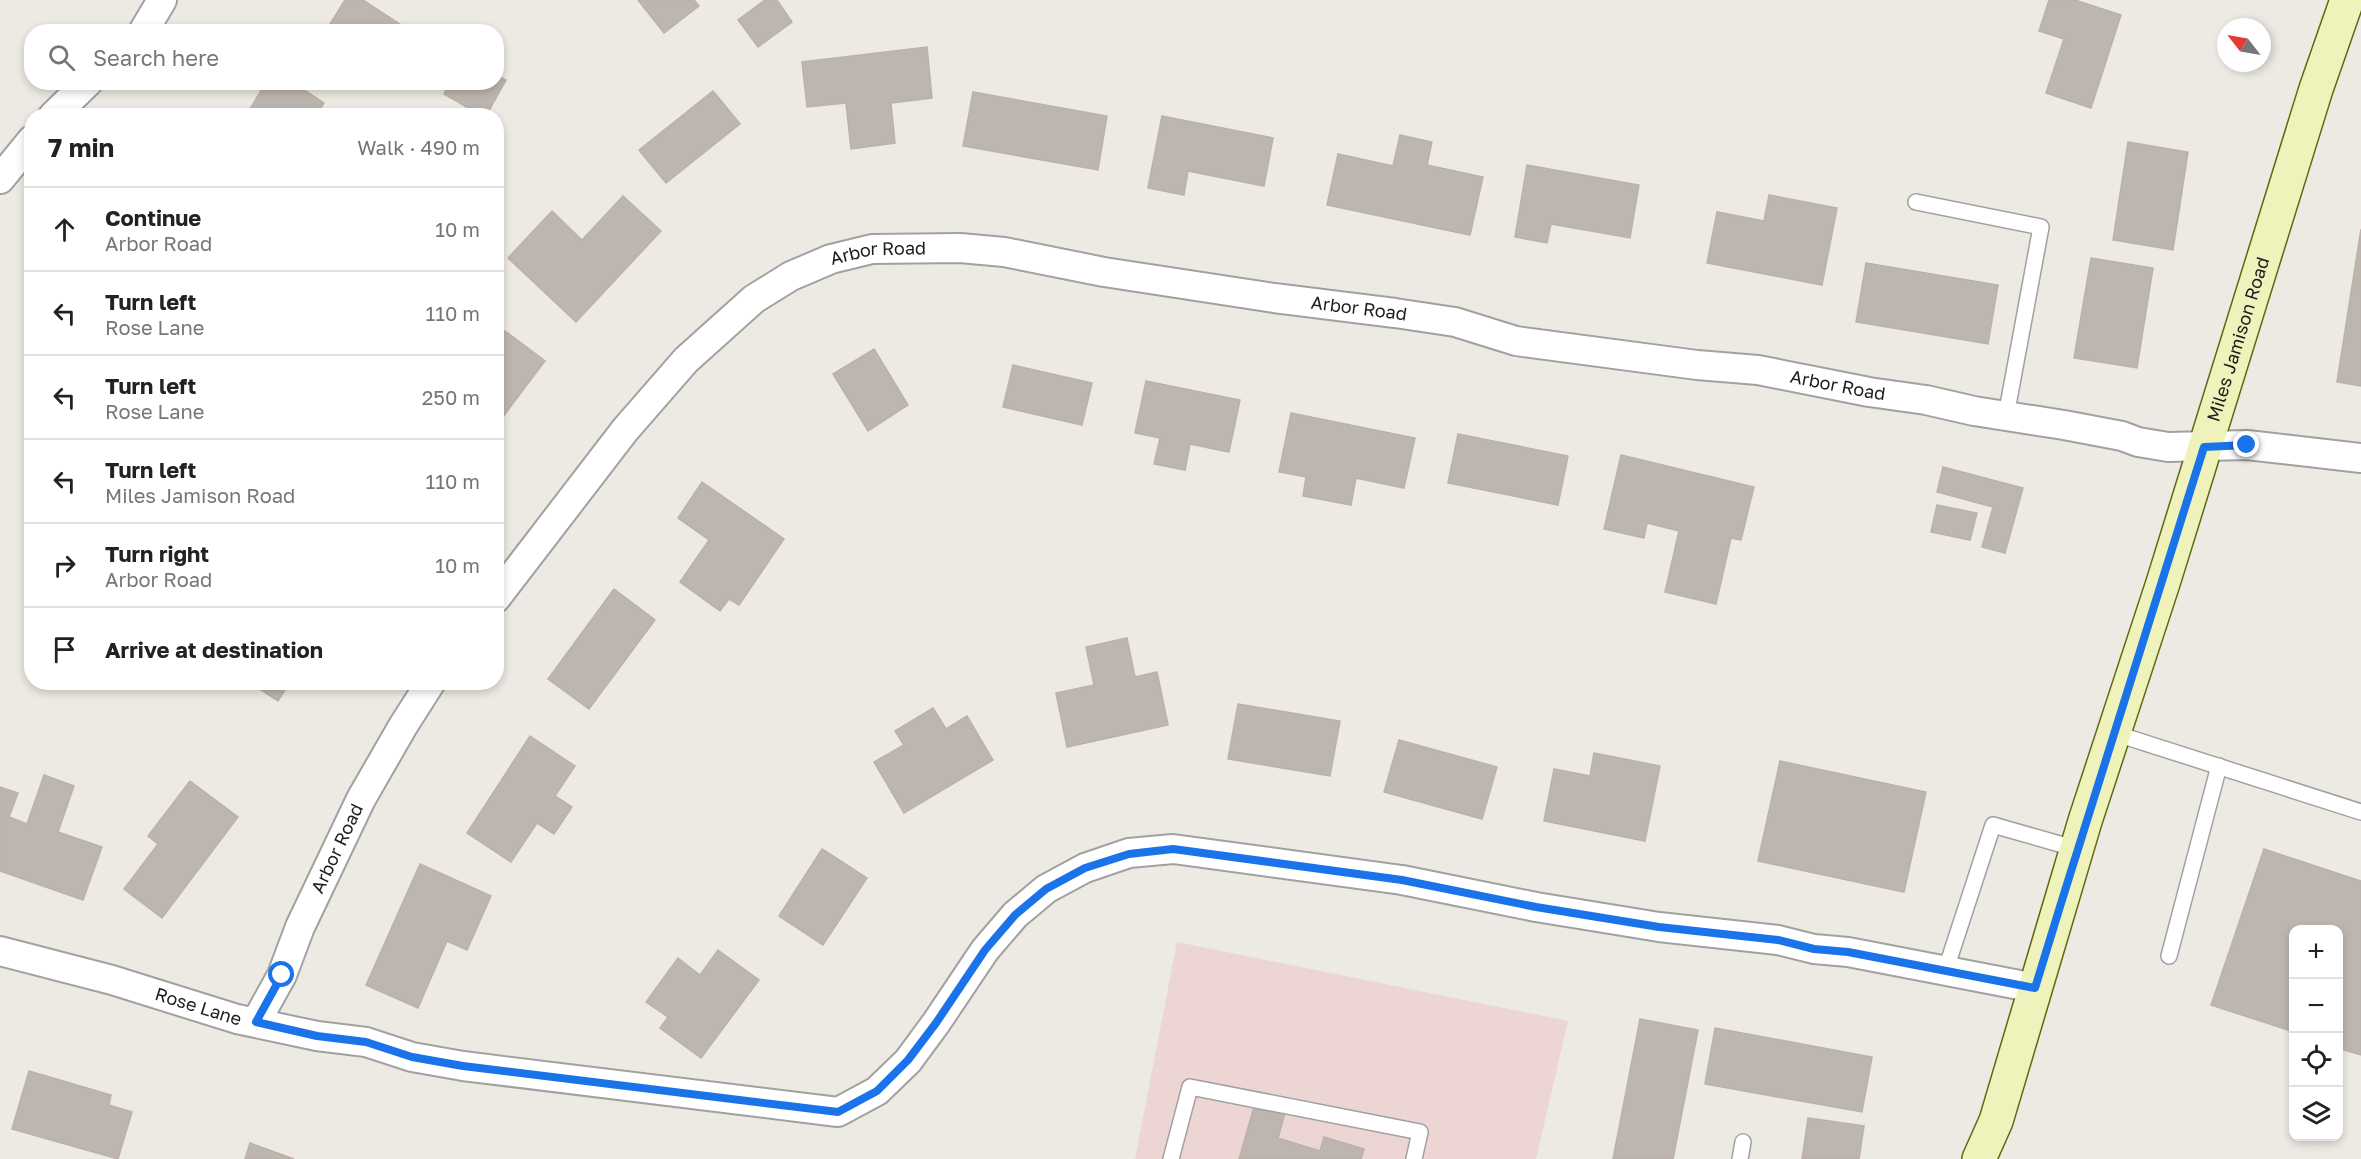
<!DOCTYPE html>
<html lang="en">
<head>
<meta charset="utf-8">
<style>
	:root { --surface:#fff; --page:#f6f6f6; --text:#222; --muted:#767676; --line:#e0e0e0 }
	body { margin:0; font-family:"Golos Text",sans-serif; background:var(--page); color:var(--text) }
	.controls { position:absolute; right:18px; bottom:18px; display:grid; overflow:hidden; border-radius:12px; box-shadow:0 3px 9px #0003 }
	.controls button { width:54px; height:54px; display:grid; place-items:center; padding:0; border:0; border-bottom:2px solid var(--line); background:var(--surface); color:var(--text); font:30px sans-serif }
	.compass { position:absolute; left:2217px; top:18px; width:54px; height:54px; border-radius:50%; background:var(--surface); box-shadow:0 3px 9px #0003; rotate:301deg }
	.stop { position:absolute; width:18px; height:18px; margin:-14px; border:4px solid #1a73e8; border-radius:50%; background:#fff }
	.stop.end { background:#1a73e8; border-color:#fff; box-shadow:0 2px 6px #0008 }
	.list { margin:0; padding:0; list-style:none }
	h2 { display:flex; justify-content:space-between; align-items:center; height:78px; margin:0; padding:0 24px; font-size:26px }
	h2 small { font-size:20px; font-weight:400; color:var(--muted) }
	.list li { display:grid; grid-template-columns:39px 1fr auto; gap:18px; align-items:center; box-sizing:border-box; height:84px; padding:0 24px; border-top:2px solid var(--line) }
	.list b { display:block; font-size:22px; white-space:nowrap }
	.list p { margin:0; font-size:20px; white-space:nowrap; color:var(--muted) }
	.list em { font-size:20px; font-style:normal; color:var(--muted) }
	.icon { flex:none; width:33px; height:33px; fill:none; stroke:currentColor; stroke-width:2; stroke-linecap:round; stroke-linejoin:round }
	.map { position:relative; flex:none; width:2361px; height:1159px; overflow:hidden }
	.search { position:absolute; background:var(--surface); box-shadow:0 3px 9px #0003; left:24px; top:24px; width:480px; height:66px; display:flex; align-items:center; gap:15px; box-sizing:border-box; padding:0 21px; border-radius:24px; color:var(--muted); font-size:22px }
	.panel { position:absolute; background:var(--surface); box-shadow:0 3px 9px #0003; left:24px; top:108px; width:480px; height:582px; border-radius:24px }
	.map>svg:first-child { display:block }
</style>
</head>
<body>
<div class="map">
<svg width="2361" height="1159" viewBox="0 0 2361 1159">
	<rect width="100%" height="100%" fill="#edeae3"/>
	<polygon fill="#edd5d4" points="1177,942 1568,1021 1536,1159 1135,1159"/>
	<g fill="#bdb6b0" stroke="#bdb1a7" stroke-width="1.5">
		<polygon points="345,0 363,0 412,32 325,32"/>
		<polygon points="638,0 694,0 699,6 664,33"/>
		<polygon points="765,0 777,0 792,22 758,47 738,20"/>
		<polygon points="2049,0 2075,0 2121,15 2091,108 2046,93 2064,39 2039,31"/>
		<polygon points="927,47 932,98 891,103 895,143 851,149 846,103 807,107 802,62"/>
		<polygon points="496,75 506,80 486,116 482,116 444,94 450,82 496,82"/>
		<polygon points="266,82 292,82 324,103 316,116 246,116"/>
		<polygon points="713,91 740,124 666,183 639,150"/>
		<polygon points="973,92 1107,116 1098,170 963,146"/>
		<polygon points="1162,116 1273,138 1264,186 1188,171 1184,195 1148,188"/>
		<polygon points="1400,135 1432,142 1427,165 1483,177 1470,235 1327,205 1338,154 1393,166"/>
		<polygon points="2128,142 2188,152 2173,250 2113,240"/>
		<polygon points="1527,165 1639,185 1630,238 1551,224 1547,243 1515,237"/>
		<polygon points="1769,195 1837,208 1822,285 1707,263 1717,212 1764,221"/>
		<polygon points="623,196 661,231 576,322 508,258 552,211 582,240"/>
		<polygon points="2361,229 2361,386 2337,382"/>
		<polygon points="2091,258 2153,268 2137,368 2074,358"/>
		<polygon points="1866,263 1998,285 1988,344 1856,322"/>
		<polygon points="505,331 545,361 496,426 496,343"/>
		<polygon points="874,349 908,405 868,431 833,374"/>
		<polygon points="1013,365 1092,383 1082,425 1003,407"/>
		<polygon points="1146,381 1240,400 1229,452 1190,444 1185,470 1154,464 1160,438 1135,433"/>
		<polygon points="1291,413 1415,438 1404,488 1356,478 1351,505 1303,496 1306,477 1279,472"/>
		<polygon points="1458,434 1568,456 1558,505 1448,483"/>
		<polygon points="1621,455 1754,487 1741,540 1731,538 1716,604 1665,592 1679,531 1647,523 1644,538 1604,529"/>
		<polygon points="1943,467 2023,488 2005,553 1982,547 1993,507 1937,492"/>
		<polygon points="702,482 784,539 739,605 729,599 720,611 680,582 709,540 678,518"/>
		<polygon points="1937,505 1977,513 1970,540 1931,532"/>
		<polygon points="614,589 655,620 589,709 548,679"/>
		<polygon points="1127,638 1135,677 1157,672 1168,725 1067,747 1056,693 1094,685 1086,647"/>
		<polygon points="249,682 290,682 278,701"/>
		<polygon points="1238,704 1340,721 1330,776 1228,759"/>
		<polygon points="933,708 946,729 967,716 993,760 904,813 874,762 904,745 895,731"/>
		<polygon points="530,736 575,766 555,796 572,807 554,834 537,823 511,862 467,833"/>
		<polygon points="1399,740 1497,767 1482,819 1384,792"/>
		<polygon points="1594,753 1660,766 1645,841 1544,821 1554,769 1590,776"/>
		<polygon points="1780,761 1926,792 1904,892 1758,861"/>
		<polygon points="44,775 74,786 58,832 102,847 83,900 0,871 0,787 18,793 9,817 27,824"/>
		<polygon points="190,781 238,817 162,918 124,889 158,844 148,836"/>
		<polygon points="822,849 867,878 823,945 779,916"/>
		<polygon points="2264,849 2361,881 2361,1055 2338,1048 2338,930 2294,930 2294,1032 2211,1005"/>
		<polygon points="420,864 491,896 467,950 447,941 418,1008 366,985"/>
		<polygon points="718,950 759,980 701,1058 660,1028 668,1017 646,1002 678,958 700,975"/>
		<polygon points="1640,1019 1698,1030 1673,1159 1613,1159"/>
		<polygon points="1715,1028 1872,1057 1862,1112 1705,1084"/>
		<polygon points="29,1071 111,1095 109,1105 132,1112 118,1159 12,1129"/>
		<polygon points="1256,1100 1286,1109 1278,1138 1320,1151 1324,1137 1364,1149 1361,1159 1239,1159"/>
		<polygon points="1808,1118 1864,1126 1859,1159 1802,1159"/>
		<polygon points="250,1143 294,1159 245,1159"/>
	</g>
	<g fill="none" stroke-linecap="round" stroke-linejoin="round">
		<defs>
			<g id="service">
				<polyline points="1916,202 2041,227 2006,416"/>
				<polyline points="2114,733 2361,812"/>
				<polyline points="2169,956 2219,766"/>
				<polyline points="1946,969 1993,825 2077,849"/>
				<polyline points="1171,1159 1190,1087 1420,1132 1414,1159"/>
				<polyline points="1740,1159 1743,1142"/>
			</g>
			<g id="minor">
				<polyline points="143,32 162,0"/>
				<polyline points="53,116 88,82"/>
				<polyline points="0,179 32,140"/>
				<path id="s1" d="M496,598l129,-168 61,-70 68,-61 37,-23 40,-17 41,-10 88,-1 44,4 100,20 170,26 121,15 60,9 61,19 181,24 61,5 111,22 57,8 48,11 90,14 58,11 16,6 30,5 79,-2 114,13"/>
				<path id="s2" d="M0,951l112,29 125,39 80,17 49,6 46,15 51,9 375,46 39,-21 31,-30 28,-38 49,-73 30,-35 31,-26 39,-21 44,-15 44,-4 229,31 134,27 123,20 119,13 36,9 34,3 187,36"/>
				<path id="s3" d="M256,1022l26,-47 18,-48 61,-128 42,-73 28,-44"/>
			</g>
			<g id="secondary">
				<path id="s4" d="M1979,1159l17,-38 89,-300 78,-238 153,-494 31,-89"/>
			</g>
		</defs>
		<use href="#service" stroke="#a1a1a1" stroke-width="18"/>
		<use href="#minor" stroke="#a1a1a1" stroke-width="32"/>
		<use href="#secondary" stroke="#5d690e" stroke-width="36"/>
		<use href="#service" stroke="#fff" stroke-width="15"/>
		<use href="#minor" stroke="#fff" stroke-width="28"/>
		<use href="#secondary" stroke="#eff3bb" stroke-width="33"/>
	</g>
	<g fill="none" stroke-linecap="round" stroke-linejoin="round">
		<path stroke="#1a73e8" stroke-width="8" d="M282,975l-26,47 61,14 49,6 46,15 51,9 375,46 39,-21 31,-31 28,-37 49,-73 30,-35 31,-26 39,-21 44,-14 44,-5 229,31 134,27 123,20 119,13 36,9 34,3 187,36c55,-181 114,-361 169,-541l43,-2"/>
	</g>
	<g text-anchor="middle" stroke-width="4.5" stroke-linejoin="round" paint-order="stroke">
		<g font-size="18" fill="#1d1d1d" stroke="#fff">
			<text dy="6" stroke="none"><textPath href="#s1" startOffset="531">Arbor Road</textPath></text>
			<text dy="6" stroke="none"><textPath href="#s1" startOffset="1017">Arbor Road</textPath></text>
			<text dy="6" stroke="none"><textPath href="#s4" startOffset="860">Miles Jamison Road</textPath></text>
			<text dy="6" stroke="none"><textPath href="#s1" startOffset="1503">Arbor Road</textPath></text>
			<text dy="6" stroke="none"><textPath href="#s3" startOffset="192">Arbor Road</textPath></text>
			<text dy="6" stroke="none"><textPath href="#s2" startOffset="206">Rose Lane</textPath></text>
		</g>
	</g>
</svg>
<div class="controls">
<button>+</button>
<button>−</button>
<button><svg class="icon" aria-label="locate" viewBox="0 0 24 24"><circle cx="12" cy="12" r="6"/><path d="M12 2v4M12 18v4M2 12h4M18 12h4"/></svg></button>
<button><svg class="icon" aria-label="layers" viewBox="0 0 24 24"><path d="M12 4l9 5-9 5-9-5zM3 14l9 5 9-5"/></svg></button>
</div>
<svg class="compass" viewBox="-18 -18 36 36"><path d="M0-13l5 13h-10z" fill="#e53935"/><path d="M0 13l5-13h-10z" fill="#767676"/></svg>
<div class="stop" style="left:282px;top:975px"></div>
<div class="stop end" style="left:2247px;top:445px"></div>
<div class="search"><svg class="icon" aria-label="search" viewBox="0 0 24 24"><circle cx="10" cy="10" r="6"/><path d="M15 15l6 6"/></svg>Search here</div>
<section class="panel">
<h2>7 min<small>Walk · 490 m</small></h2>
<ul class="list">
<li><svg class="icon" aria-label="ahead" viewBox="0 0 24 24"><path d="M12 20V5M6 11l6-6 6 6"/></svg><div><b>Continue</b><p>Arbor Road</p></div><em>10 m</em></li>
<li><svg class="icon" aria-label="left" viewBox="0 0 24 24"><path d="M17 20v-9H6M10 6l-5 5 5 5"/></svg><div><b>Turn left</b><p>Rose Lane</p></div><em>110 m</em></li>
<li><svg class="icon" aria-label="left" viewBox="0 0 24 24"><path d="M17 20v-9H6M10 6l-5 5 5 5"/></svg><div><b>Turn left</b><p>Rose Lane</p></div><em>250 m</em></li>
<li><svg class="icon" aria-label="left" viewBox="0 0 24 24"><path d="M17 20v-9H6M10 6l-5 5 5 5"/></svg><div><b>Turn left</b><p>Miles Jamison Road</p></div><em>110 m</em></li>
<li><svg class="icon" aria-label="right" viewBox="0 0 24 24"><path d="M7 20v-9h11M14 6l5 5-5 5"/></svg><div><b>Turn right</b><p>Arbor Road</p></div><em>10 m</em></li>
<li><svg class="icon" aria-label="arrive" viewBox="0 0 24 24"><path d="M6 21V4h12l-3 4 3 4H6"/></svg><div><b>Arrive at destination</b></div></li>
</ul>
</section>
</div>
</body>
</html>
